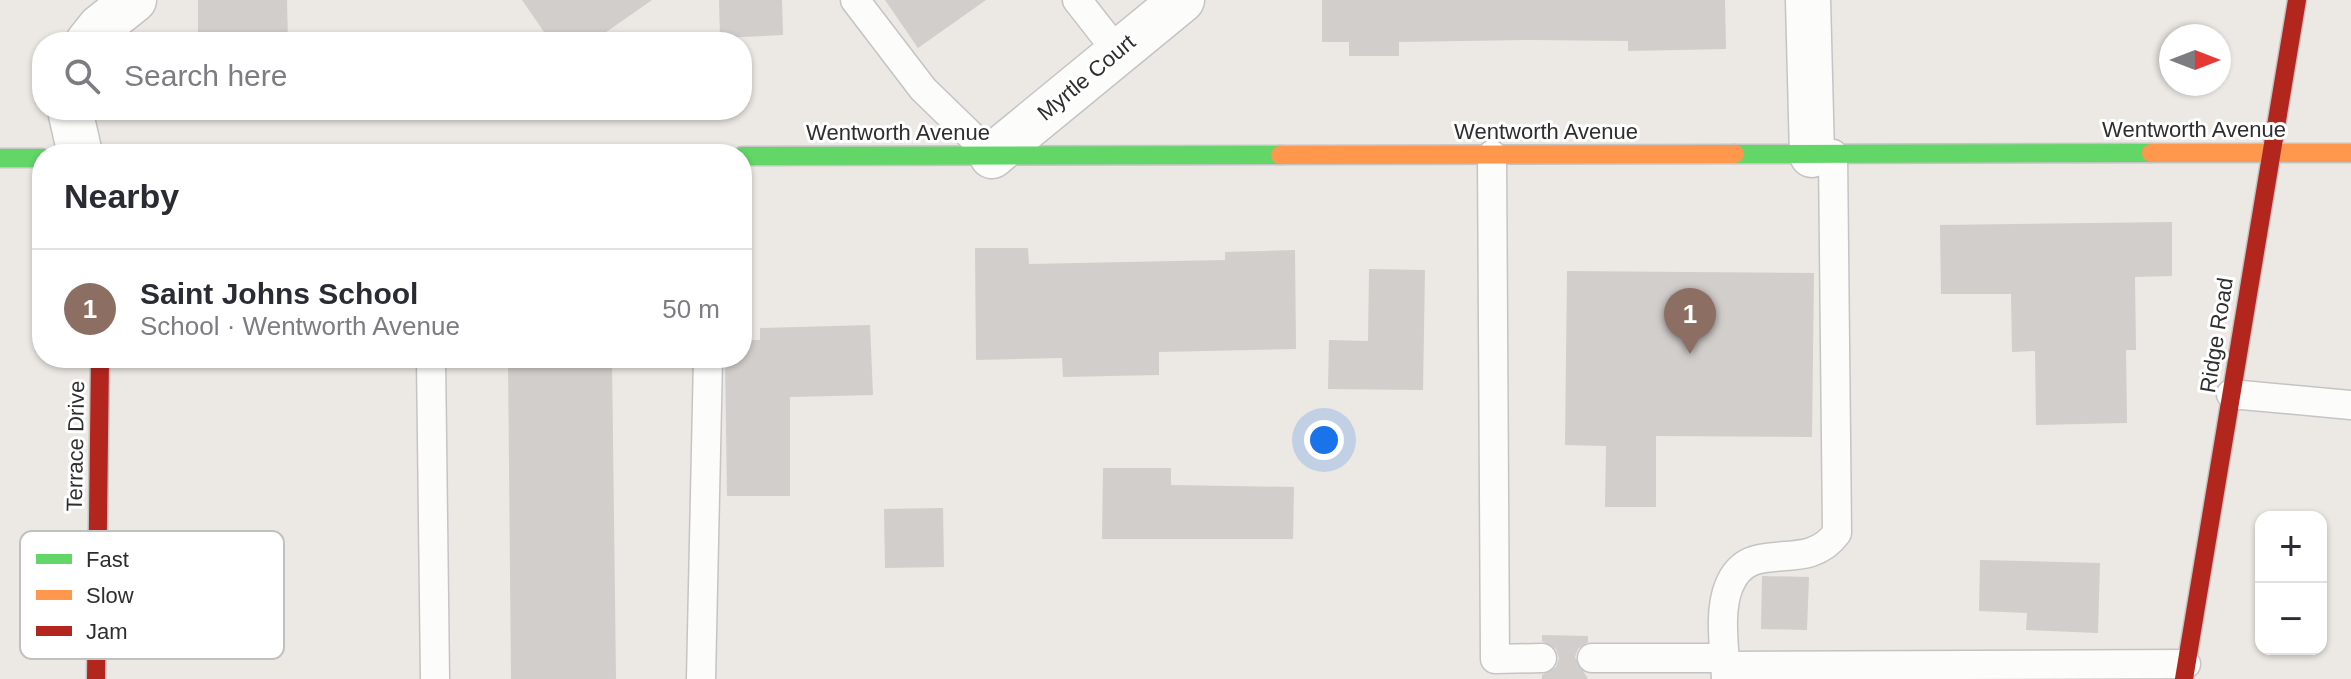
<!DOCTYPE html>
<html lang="en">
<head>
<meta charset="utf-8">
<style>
	:root { --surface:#fff; --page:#f7f7f7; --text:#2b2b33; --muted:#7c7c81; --line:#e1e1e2; --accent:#706f6e }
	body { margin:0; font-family:Arial,sans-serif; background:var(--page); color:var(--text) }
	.controls { position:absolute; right:24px; bottom:24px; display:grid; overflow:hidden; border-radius:16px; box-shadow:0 2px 6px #0004 }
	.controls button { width:72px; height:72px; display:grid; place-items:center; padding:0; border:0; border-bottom:2px solid var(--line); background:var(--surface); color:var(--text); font:40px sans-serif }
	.compass { position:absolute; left:2159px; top:24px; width:72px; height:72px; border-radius:50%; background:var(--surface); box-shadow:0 2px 6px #0004; rotate:90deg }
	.you { position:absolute; left:1324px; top:440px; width:28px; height:28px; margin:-20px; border:6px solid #fff; border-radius:50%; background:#1a73e8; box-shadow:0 0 0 12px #1a73e833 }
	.badge { display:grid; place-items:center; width:52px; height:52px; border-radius:50%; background:var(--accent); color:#fff; font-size:26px; font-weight:700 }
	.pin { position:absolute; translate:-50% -66px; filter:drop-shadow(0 2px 4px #0008) }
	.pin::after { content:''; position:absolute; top:42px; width:28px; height:24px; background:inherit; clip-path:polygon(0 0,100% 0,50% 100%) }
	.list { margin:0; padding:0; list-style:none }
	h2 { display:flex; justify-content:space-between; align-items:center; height:104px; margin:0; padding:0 32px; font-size:34px }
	h2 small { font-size:26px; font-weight:400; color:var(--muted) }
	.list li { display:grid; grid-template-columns:52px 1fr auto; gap:24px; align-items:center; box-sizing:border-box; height:120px; padding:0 32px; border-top:2px solid var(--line) }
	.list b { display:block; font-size:30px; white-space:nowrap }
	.list p { margin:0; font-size:26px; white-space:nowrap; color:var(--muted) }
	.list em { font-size:26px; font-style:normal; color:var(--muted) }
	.icon { flex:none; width:44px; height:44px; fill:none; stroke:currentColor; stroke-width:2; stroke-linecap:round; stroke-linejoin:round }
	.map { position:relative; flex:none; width:2351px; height:679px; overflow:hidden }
	.search { position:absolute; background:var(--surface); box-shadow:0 2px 6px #0004; left:32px; top:32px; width:720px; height:88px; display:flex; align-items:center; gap:20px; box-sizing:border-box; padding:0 28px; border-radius:32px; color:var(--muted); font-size:30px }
	.panel { position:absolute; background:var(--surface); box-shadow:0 2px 6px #0004; left:32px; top:144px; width:720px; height:224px; border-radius:32px }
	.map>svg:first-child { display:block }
</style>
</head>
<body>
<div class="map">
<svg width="2351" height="679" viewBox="0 0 2351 679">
	<rect width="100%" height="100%" fill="#ece8e4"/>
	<g fill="#d1cecb">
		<polygon points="198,0 287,0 288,42 198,42"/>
		<polygon points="522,0 652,0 592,42 551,42"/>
		<polygon points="719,0 782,0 783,35 720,38"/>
		<polygon points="885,0 986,0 918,48"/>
		<polygon points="1322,0 1725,0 1726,49 1628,51 1628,41 1532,40 1399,42 1399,56 1349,56 1349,42 1322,42"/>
		<polygon points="2172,222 2172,276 2135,277 2136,350 2126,350 2127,423 2036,425 2035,351 2012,352 2011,294 1941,294 1940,225"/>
		<polygon points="975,248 1028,248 1029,264 1225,260 1225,252 1295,250 1296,349 1159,352 1159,375 1063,377 1062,358 976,360"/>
		<polygon points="1369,269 1425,270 1423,390 1328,389 1329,340 1368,341"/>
		<polygon points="1567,271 1814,273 1812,437 1656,436 1656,507 1605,507 1606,446 1565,445"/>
		<polygon points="870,325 873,395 790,397 790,496 727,496 725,358 742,358 742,340 760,340 760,328"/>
		<polygon points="508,358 612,358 616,679 511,679"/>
		<polygon points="1103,468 1171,468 1171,485 1294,487 1293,539 1102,539"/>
		<polygon points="943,508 944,567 885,568 884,509"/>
		<polygon points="1980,560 2100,563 2098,633 2026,630 2027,613 1979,611"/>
		<polygon points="1762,576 1809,577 1807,630 1761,629"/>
		<polygon points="1542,635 1588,636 1588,642 1578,649 1575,657 1588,679 1542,679 1542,675 1556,667 1559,658 1556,649 1542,641"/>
	</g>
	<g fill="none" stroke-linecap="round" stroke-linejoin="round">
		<defs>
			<g id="lane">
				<polyline points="855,0 923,89 992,156"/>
				<polyline points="1077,0 1117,51"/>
				<polyline points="1492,155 1495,659 1542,658"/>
				<polyline points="431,358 435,679"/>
				<polyline points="2231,394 2351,405"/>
				<polyline points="1592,658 1725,658"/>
				<polyline points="1726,666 2186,664"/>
				<polyline points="701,679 708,358"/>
				<path d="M1726,679c-1,-28 -8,-67 3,-93 21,-52 76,-9 108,-53l-4,-379"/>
			</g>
			<g id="street">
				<polyline points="1808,0 1812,155"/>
				<polyline points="88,42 100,27 134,0"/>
				<polyline points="70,110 80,154"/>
				<polyline points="992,156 1182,0"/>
			</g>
			<g id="fast">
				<polyline points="1735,154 2151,153"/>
				<polyline points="742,156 1280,155"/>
				<polyline points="0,158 42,158"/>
			</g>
			<g id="slow">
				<polyline points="2151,153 2351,153"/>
				<polyline points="1280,155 1735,154"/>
			</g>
			<g id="jam">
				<polyline points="96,679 100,358"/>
				<polyline points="2184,679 2297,0"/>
			</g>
		</defs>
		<use href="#lane" stroke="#c5c4c5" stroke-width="31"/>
		<use href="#street" stroke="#c5c4c5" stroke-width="47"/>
		<use href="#fast" stroke="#c5c4c5" stroke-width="21"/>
		<use href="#slow" stroke="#c5c4c5" stroke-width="21"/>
		<use href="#jam" stroke="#c5c4c5" stroke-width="21"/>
		<use href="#lane" stroke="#fcfcfb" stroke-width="28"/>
		<use href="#street" stroke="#fcfcfb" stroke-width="44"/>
		<use href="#fast" stroke="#63d668" stroke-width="18"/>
		<use href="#slow" stroke="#ff974d" stroke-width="18"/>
		<use href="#jam" stroke="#b3261e" stroke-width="18"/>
	</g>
	<g text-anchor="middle" stroke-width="6" stroke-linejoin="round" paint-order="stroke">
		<g font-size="22" fill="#2e2e2e" stroke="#fff">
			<text transform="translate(1086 77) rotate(-40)" y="8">Myrtle Court</text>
			<text x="2194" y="137">Wentworth Avenue</text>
			<text x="1546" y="139">Wentworth Avenue</text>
			<text x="898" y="140">Wentworth Avenue</text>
			<text transform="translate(2216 335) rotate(-81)" y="8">Ridge Road</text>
			<text transform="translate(75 446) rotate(-89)" y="8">Terrace Drive</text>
		</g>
	</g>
	<rect x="20" y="531" width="264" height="128" rx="12" fill="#fff" stroke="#c0c0c0" stroke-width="2"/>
	<rect x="36" y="554" width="36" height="10" fill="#63d668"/>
	<rect x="36" y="590" width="36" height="10" fill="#ff974d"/>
	<rect x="36" y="626" width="36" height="10" fill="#b3261e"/>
	<g font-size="22" fill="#2e2e2e">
		<text x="86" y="567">Fast</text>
		<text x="86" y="603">Slow</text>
		<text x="86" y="639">Jam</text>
	</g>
</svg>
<div class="controls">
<button>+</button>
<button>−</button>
</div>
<svg class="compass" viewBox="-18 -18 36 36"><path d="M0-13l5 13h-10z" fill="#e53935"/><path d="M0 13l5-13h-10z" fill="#7c7c81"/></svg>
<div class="you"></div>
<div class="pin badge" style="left:1690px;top:354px;background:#8d6e63">1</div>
<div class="search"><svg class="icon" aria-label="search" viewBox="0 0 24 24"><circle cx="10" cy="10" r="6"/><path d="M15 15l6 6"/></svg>Search here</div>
<section class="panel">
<h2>Nearby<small></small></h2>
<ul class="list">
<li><span class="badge" style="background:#8d6e63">1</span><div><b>Saint Johns School</b><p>School · Wentworth Avenue</p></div><em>50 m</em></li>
</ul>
</section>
</div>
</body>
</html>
